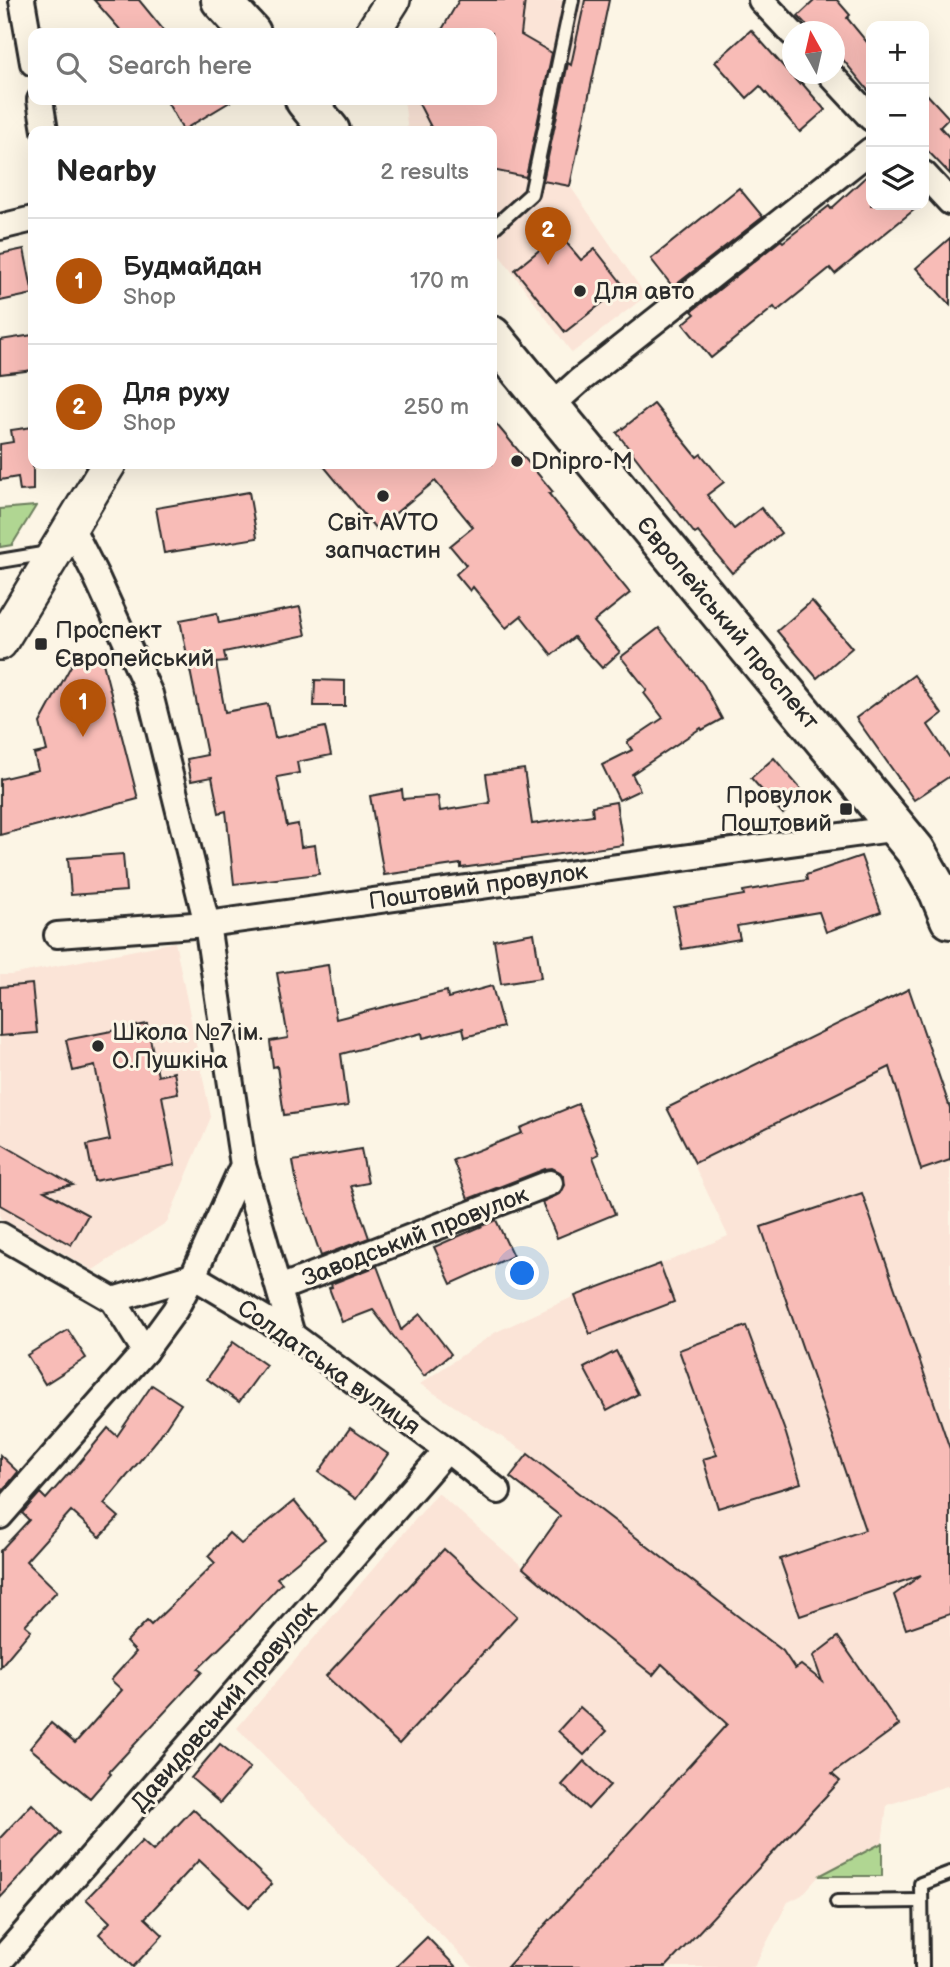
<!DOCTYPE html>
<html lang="en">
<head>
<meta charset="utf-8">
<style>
	:root { --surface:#fff; --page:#f6f6f6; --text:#222; --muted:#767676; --line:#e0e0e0; --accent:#b45309 }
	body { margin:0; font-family:"Balsamiq Sans",sans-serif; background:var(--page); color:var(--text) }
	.controls { position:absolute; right:21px; top:21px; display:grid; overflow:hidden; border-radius:14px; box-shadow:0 7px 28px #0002 }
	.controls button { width:63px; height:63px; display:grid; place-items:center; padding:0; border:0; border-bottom:2px solid var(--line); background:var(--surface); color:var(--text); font:35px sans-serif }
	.compass { position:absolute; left:782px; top:21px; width:63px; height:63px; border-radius:50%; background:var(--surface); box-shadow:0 7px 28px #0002; rotate:352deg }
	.you { position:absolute; left:523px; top:1274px; width:24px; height:24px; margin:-18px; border:5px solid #fff; border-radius:50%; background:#1a73e8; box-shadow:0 0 0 10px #1a73e833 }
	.badge { display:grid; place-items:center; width:46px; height:46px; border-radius:50%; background:var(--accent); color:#fff; font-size:23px; font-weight:700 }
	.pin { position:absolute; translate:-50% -58px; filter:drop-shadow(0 2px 4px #0008) }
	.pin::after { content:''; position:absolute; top:37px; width:24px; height:21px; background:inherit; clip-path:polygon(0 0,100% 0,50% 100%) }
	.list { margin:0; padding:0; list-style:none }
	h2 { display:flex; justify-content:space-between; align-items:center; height:91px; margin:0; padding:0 28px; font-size:30px }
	h2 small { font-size:23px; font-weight:400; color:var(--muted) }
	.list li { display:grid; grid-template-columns:46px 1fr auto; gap:21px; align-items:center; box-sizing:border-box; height:126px; padding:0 28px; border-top:2px solid var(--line) }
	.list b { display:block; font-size:26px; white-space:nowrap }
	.list p { margin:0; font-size:23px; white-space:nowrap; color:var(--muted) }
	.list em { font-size:23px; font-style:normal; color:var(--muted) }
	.icon { flex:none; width:38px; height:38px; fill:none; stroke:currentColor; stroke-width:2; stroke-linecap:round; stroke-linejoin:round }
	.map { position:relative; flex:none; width:950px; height:1967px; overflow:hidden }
	.search { position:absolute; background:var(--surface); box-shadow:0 7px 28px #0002; left:28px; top:28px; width:469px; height:77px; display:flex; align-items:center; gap:18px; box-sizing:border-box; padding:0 24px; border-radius:14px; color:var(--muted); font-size:26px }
	.panel { position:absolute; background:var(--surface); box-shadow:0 7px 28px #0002; left:28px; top:126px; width:469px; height:343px; border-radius:14px }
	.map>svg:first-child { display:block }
</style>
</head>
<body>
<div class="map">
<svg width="950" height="1967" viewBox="0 0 950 1967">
	<rect width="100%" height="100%" fill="#fcf5e5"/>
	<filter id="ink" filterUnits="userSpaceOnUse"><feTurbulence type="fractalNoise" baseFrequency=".0143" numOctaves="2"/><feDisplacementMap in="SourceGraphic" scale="14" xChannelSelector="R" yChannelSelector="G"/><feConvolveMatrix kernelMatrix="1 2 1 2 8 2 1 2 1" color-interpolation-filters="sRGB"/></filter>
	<g filter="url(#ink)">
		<g fill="#fbe4d7">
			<polygon points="459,0 609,0 570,186 646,296 572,353 492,245 492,131 408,131 404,100 492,100 492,33 440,33"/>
			<polygon points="175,942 211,1117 167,1222 93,1270 0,1218 0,975 11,975"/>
			<polygon points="909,989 950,1108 950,1785 887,1805 882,1843 819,1876 802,1895 788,1902 754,1967 473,1967 237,1728 438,1493 523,1567 562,1518 510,1477 528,1454 420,1384 496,1332 575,1296 682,1256 728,1236 667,1108"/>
		</g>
		<g fill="#b0d692" stroke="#6e805e" stroke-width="2">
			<polygon points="36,506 12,545 0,547 0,509"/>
			<polygon points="882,1843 882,1876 819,1876"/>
		</g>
		<g fill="#f8bcb7" stroke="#2b2b2b" stroke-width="2">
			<polygon points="94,0 139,0 166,33 123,33"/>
			<polygon points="459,0 525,0 521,35 552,53 526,177 492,170 492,131 433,131 417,100 492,100 492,33 440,33"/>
			<polygon points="585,0 609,0 570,186 543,181 568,63 571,65"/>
			<polygon points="815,0 837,0 850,15 847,18 871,47 871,94 835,50 835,32 813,32 798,16"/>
			<polygon points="751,30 799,84 801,82 825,110 800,132 760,86 747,98 715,62"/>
			<polygon points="924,91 949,118 940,127 950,138 950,174 924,147"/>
			<polygon points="166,100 233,100 183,130"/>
			<polygon points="871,172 871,205 920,205 835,274 830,268 777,311 774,307 711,358 683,324 695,314 692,311 781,240 783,242 829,206 831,209"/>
			<polygon points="739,188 763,217 673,287 651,259"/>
			<polygon points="559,234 581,260 595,249 624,286 565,332 515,270"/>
			<polygon points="950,238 950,305 916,268"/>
			<polygon points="24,249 33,294 0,301 0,254"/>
			<polygon points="33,335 33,370 0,374 0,340"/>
			<polygon points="654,404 697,457 701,454 724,482 707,495 734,529 761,508 781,533 732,573 698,532 695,534 617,433"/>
			<polygon points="492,419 553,492 549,494 630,593 594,622 620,652 602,668 574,637 552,655 521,616 506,628 473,587 470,591 456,574 466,565 450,546 473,527 435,481 376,529 322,464 492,464"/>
			<polygon points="33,427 33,490 20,491 18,477 0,480 0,444 13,442 11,430"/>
			<polygon points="249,492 257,538 164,553 156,508"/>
			<polygon points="812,601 852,648 817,678 777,631"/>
			<polygon points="300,607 306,635 224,652 226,662 216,663 225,712 268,704 275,738 325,727 331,755 297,762 299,773 277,777 287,826 298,824 301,847 315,845 319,874 234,884 226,811 219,813 212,777 191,781 187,759 207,755 180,620 217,613 219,623"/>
			<polygon points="659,628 704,685 722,719 702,730 701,728 632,774 640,790 619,800 602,765 632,750 627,742 663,718 644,693 647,690 621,657"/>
			<polygon points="101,655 138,799 0,835 0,779 38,770 34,754 47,751 40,723 73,662"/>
			<polygon points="914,675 942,714 928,725 950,758 950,776 914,800 856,718"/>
			<polygon points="315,680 345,681 345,706 314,706"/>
			<polygon points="774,758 805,794 783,814 751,778"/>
			<polygon points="524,769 532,824 593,815 592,806 616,802 623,845 461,868 461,864 384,875 370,796 402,790 403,799 438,796 440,811 490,803 486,774"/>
			<polygon points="123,854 126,891 71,895 68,858"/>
			<polygon points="861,856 881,912 826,932 819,912 737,926 740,939 682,949 674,907 744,895 743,891 807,880 806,875"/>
			<polygon points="534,933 541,978 501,984 494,940"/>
			<polygon points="328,965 336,1019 447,991 448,998 492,986 503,1027 465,1037 463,1028 423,1038 422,1033 341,1054 348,1106 284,1115 277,1066 273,1067 270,1041 288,1038 277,973"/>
			<polygon points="32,984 37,1033 0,1036 0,987"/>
			<polygon points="909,989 950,1108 950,1160 921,1170 890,1067 695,1163 667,1108"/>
			<polygon points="147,1024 158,1076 174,1072 178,1093 162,1096 175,1165 94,1181 87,1145 110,1140 95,1066 73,1071 66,1040"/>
			<polygon points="578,1104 599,1154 593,1157 615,1214 557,1238 542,1202 561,1193 565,1185 564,1177 560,1172 552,1168 545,1169 468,1199 453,1160 522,1133 520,1128"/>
			<polygon points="0,1143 73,1185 44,1191 88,1215 71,1245 0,1205"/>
			<polygon points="361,1149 368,1183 351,1186 369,1238 321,1256 298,1190 293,1161"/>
			<polygon points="862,1193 950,1449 950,1614 906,1629 894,1595 921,1575 800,1616 780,1559 865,1530 761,1227"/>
			<polygon points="496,1220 513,1256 451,1284 434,1247"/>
			<polygon points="660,1264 674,1302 590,1334 575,1296"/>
			<polygon points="377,1266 401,1330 420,1314 451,1354 424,1376 373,1310 342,1322 329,1288 332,1287 331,1284"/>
			<polygon points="746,1326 786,1434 801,1483 718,1508 703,1459 717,1455 679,1350"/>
			<polygon points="68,1330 86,1358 45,1384 27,1355"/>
			<polygon points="233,1342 266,1365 239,1402 207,1379"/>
			<polygon points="616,1351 638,1394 607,1411 584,1368"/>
			<polygon points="152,1385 181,1404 157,1440 104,1504 119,1517 100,1537 71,1511 26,1561 57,1591 25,1625 31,1630 0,1667 0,1551 29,1520 22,1513 40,1493 46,1499 69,1473 70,1474 108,1428 117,1436"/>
			<polygon points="350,1428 388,1454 356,1499 319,1472"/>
			<polygon points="528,1454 783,1651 795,1669 801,1665 822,1681 813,1656 838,1637 899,1725 832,1774 840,1781 666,1967 507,1967 727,1724 662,1664 653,1675 589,1624 523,1568 560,1516 510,1477"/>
			<polygon points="0,1455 18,1472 1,1493 0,1492"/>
			<polygon points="294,1501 325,1539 277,1578 282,1583 237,1631 198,1669 202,1672 109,1772 111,1774 90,1798 30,1748 51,1723 75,1743 122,1690 111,1680 136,1652 126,1642 147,1621 151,1625 215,1563 208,1556 229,1533 241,1544"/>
			<polygon points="444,1549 517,1616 399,1744 326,1676"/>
			<polygon points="580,1707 607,1731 584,1755 558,1731"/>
			<polygon points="220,1744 250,1768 220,1803 191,1778"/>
			<polygon points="584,1761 610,1785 588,1809 562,1785"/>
			<polygon points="32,1804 61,1833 0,1898 0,1838"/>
			<polygon points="193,1809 272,1884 249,1907 199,1860 145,1918 163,1935 133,1967 99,1934 110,1922 86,1899 142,1841 153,1851"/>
			<polygon points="427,1937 456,1967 396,1967"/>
		</g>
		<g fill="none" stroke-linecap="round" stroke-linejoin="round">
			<defs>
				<g id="lane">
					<polyline points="492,229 531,194 572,0"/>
					<polyline points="0,561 48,553"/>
					<polyline points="837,1902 921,1901"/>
					<polyline points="922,1967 921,1884 950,1873"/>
				</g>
				<g id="street">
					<polyline points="22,0 33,63"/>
					<polyline points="761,0 792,33"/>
					<polyline points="830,74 871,118"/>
					<polyline points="40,100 45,131"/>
					<polyline points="924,174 950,202"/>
					<polyline points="0,227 33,219"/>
					<polyline points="550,407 579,381 871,150"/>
					<polyline points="57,935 207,924 898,828"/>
					<polyline points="243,1165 292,1335"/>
					<polyline points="0,1235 113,1300 193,1276 292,1335 447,1450 498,1491"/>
					<polyline points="280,1288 550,1183"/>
					<polyline points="113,1300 145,1351"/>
					<polyline points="0,1516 145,1351 175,1310 193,1276 243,1165 207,924 150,694 95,574 71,527"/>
					<polyline points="0,1961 447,1450"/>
				</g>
				<g id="secondary">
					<polyline points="372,33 393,0"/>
					<polyline points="0,643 109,464"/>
				</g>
				<g id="primary">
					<polyline points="221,0 251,33"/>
					<polyline points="305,100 330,131"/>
					<polyline points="492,336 915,850 939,892 950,919"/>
				</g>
			</defs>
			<use href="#lane" stroke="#2b2b2b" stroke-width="18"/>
			<use href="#street" stroke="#2b2b2b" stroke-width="30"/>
			<use href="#secondary" stroke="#2b2b2b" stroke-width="38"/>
			<use href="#primary" stroke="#2b2b2b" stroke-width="44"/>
			<use href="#lane" stroke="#fcf5e5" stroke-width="12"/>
			<use href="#street" stroke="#fcf5e5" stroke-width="24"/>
			<use href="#secondary" stroke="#fcf5e5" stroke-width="33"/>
			<use href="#primary" stroke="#fcf5e5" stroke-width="38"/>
		</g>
	</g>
	<g fill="#2b2b2b" stroke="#fcf5e5" stroke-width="2.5">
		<circle cx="580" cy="291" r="7"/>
		<circle cx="517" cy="461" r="7"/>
		<circle cx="383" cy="496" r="7"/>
		<rect x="34" y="637" width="14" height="14" rx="3.5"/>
		<rect x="839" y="802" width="14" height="14" rx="3.5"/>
		<circle cx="98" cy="1046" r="7"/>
	</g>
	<g text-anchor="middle" stroke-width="6" stroke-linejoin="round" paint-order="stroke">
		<g font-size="24" fill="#2b2b2b" stroke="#fcf5e5" text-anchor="start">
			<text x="594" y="299">Для авто</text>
			<text x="531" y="469">Dnipro-M</text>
			<text x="383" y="530" text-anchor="middle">Світ AVTO<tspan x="383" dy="28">запчастин</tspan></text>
			<text x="55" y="638">Проспект<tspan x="55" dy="28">Європейський</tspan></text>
			<text x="832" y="803" text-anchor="end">Провулок<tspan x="832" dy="28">Поштовий</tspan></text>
			<text x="112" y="1040">Школа №7 ім.<tspan x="112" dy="28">О.Пушкіна</tspan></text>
		</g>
		<g font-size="24" fill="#2b2b2b" stroke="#fcf5e5">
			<text transform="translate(728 623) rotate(50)" y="8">Європейський проспект</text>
			<text transform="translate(478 886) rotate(-8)" y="8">Поштовий провулок</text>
			<text transform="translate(415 1236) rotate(-21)" y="8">Заводський провулок</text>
			<text transform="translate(329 1367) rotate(35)" y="8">Солдатська вулиця</text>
			<text transform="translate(224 1706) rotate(-49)" y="8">Давидовський провулок</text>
		</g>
	</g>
</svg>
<div class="controls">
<button>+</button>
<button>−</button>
<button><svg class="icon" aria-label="layers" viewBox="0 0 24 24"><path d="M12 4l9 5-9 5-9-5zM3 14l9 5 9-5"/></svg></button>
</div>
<svg class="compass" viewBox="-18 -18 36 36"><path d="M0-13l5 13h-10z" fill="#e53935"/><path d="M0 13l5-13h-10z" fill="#767676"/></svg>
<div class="you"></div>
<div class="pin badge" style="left:83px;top:737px">1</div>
<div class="pin badge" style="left:548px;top:265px">2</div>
<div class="search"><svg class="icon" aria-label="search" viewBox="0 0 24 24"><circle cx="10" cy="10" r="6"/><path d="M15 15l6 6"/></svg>Search here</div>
<section class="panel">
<h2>Nearby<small>2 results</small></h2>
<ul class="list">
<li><span class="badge">1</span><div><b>Будмайдан</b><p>Shop</p></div><em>170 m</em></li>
<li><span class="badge">2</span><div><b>Для руху</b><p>Shop</p></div><em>250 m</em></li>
</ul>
</section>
</div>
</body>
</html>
